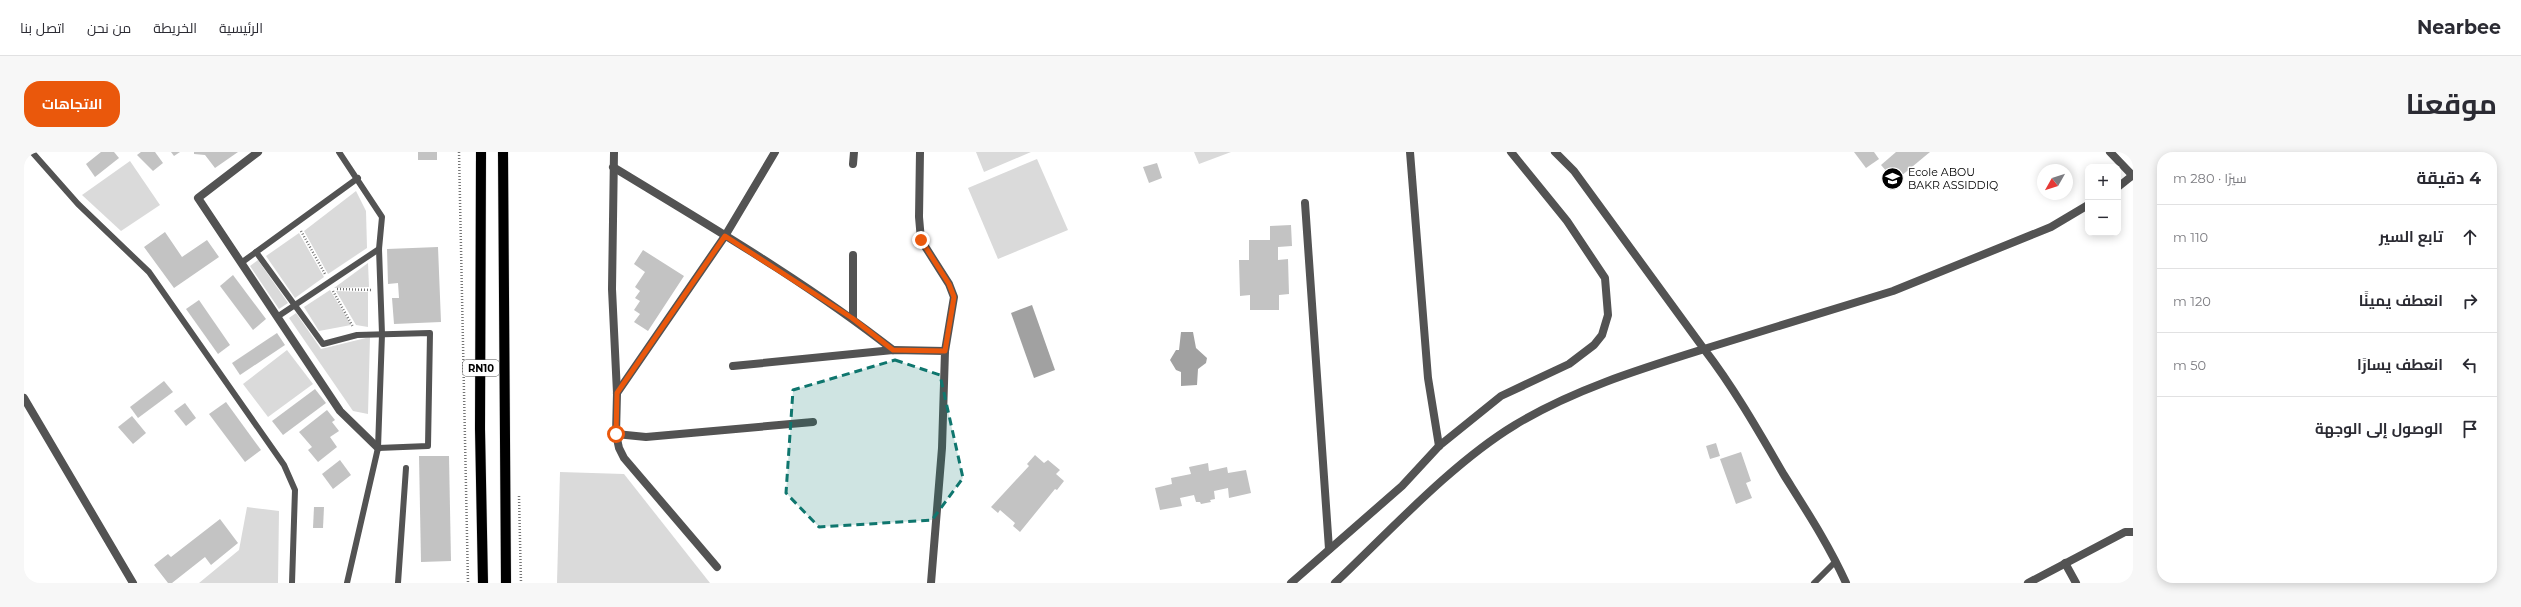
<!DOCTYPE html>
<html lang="ar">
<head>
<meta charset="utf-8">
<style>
	:root { --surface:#fff; --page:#f7f7f7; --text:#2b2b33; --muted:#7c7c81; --line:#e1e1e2; --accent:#ea580c }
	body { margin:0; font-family:Montserrat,Cairo,sans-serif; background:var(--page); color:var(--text); direction:rtl }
	.controls { position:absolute; right:12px; top:12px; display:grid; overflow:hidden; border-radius:8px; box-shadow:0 2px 10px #0003 }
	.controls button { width:36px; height:36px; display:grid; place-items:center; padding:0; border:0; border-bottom:1px solid var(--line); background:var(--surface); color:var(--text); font:20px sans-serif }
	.compass { position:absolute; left:2013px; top:12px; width:36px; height:36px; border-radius:50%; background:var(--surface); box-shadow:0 2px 10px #0003; rotate:231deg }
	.stop { position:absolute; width:12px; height:12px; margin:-9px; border:3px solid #ea580c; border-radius:50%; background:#fff }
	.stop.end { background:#ea580c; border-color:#fff; box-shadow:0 1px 4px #0008 }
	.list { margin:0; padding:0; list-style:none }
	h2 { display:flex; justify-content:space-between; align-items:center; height:52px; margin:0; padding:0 16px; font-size:17px }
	h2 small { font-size:13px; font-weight:400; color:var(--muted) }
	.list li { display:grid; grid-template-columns:26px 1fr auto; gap:12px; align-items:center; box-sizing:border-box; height:64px; padding:0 16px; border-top:1px solid var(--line) }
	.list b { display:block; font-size:15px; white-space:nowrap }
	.list em { font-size:13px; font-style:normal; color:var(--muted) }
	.icon { flex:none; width:22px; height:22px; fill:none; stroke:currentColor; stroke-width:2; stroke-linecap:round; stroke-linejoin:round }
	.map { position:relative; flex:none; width:2109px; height:431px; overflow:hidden; direction:ltr; border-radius:16px }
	header { display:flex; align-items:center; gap:24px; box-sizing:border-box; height:56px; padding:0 20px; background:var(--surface); border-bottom:1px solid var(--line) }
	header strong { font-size:19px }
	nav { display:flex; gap:22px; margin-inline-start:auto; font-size:14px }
	.intro { display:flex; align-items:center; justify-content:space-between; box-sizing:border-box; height:96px; padding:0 24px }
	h1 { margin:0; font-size:28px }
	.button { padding:10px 18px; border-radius:16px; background:var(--accent); color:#fff; font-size:14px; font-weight:700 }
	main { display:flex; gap:24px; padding:0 24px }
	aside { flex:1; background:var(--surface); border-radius:16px; box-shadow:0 2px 10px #0003 }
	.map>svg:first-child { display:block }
</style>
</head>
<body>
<header>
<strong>Nearbee</strong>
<nav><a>الرئيسية</a><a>الخريطة</a><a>من نحن</a><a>اتصل بنا</a></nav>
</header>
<div class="intro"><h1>موقعنا</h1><a class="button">الاتجاهات</a></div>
<main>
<aside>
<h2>4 دقيقة<small>سيرًا · 280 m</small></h2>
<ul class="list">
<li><svg class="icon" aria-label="ahead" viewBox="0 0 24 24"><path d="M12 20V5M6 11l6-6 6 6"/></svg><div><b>تابع السير</b></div><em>110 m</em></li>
<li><svg class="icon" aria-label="right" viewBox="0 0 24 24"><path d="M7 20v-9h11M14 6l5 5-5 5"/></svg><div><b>انعطف يمينًا</b></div><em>120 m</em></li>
<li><svg class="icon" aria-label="left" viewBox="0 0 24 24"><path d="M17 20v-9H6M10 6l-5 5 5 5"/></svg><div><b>انعطف يسارًا</b></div><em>50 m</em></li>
<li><svg class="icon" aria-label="arrive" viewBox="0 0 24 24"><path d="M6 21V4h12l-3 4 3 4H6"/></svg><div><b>الوصول إلى الوجهة</b></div></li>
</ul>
</aside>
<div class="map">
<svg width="2109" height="431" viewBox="0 0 2109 431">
	<rect width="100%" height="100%" fill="#fff"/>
	<g fill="#dadada">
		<polygon points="952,0 1007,0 960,20"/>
		<polygon points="1170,0 1207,0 1175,12"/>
		<polygon points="1013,7 1044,78 974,107 944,36"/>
		<polygon points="106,9 136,53 97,79 58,43"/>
		<polygon points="332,39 342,59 343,96 304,122 280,79"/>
		<polygon points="275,81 300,125 271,146 242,104"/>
		<polygon points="234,108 264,151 255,157 226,114"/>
		<polygon points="344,111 345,135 310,136"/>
		<polygon points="306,138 327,173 295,179 280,155"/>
		<polygon points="312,139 344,140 344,175 332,173"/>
		<polygon points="272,161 297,197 346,185 344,262 329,259 265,166"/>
		<polygon points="263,198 289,232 244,265 219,232"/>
		<polygon points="536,320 600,322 686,431 533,431"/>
		<polygon points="223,355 255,359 254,431 175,431 215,398"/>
	</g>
	<g fill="#a1a1a1">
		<polygon points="1008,153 1031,218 1010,226 987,161"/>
		<polygon points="1157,180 1169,180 1172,196 1183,206 1182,211 1174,217 1173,233 1157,234 1157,220 1152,218 1146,208 1152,198 1155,198"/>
	</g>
	<g fill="#c3c3c3">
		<polygon points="77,0 90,0 95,6 71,25 62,12"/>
		<polygon points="117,0 131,0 139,11 129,19 113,3"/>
		<polygon points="147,0 156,0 150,4"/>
		<polygon points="170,0 214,0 191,16 181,3 170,2"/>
		<rect x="394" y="0" width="19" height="8"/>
		<polygon points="1830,0 1850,0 1855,7 1842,16"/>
		<polygon points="1872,0 1906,0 1871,29 1857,13"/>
		<polygon points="1133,11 1138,26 1125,31 1119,15"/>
		<polygon points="1267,73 1268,94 1254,95 1254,108 1264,107 1265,142 1255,143 1255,158 1226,158 1226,143 1216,144 1215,108 1225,108 1225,88 1246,88 1246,74"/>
		<polygon points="141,80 158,105 183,88 195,105 150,136 120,95"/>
		<polygon points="414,95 417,170 370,172 368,146 375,146 374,131 364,132 363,97"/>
		<polygon points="619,98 660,124 624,179 610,170 616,162 610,158 616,149 611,146 616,139 611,135 621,120 610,112"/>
		<polygon points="209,123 242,167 229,178 196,134"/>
		<polygon points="175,148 206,193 194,202 162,157"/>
		<polygon points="253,181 261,193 216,223 208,211"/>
		<polygon points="140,229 149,240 114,266 106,255"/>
		<polygon points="291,237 302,251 259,283 248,269"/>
		<polygon points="202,250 237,298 221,310 185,262"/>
		<polygon points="161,251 172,266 162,274 150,259"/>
		<polygon points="303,258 311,268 308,270 315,279 306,285 313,295 294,310 284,298 288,295 275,280"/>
		<polygon points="108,264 122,281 109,292 94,275"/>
		<polygon points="1692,291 1696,304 1686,307 1682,294"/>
		<polygon points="1717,300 1727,329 1722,331 1728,346 1712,352 1696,307"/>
		<polygon points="1011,303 1020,311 1024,308 1036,318 1032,322 1040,329 1033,338 1031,337 996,380 989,374 991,371 976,358 974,361 967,355 1005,314 1003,312"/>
		<polygon points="395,304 425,304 427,409 397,410"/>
		<polygon points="316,308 327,323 309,337 298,322"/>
		<polygon points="1184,311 1185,319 1203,315 1204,321 1222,318 1227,341 1205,346 1204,336 1190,339 1191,347 1186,348 1187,350 1177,352 1176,350 1172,350 1170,343 1156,346 1158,354 1136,358 1131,336 1148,332 1147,326 1167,322 1165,315"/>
		<polygon points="290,355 300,355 299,376 289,376"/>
		<polygon points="196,367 214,391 187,413 181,405 148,431 144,431 130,413 144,402 147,405"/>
	</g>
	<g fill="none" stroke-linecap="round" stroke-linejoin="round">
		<defs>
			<g id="primary">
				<polyline points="457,0 456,277 459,431"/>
				<polyline points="479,0 482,431"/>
			</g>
		</defs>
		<use href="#primary" stroke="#dbdbdb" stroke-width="11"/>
		<g stroke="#757575" stroke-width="2.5" stroke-dasharray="1 2" stroke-linecap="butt">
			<polyline points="435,0 444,431"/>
			<polyline points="277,79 301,122"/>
			<polyline points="313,137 348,138"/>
			<polyline points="309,139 329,175"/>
			<polyline points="495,344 497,431"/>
		</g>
		<g stroke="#535353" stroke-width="6">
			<polyline points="8,0 54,52 125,120 260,313 271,338 268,431"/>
			<polyline points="315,0 358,65 355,97 358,182 354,296 323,431"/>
			<polyline points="232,100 299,192 333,183 406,181 404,294 354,296"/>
			<polyline points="217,111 334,26"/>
			<polyline points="253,165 355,97"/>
			<polyline points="374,431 382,316"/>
			<polyline points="1790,431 1812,409"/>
		</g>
		<g stroke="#535353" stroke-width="8">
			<polyline points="234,0 174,46 316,259 354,296"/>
			<polyline points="590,0 588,137 593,241 592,282 595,296 600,306 693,415"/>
			<polyline points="896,0 895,65 897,88 925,132 930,145 921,199"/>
			<polyline points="1386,0 1404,226 1415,294"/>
			<polyline points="2086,0 2109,24"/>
			<polyline points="829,12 830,0"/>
			<path d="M589,15c95,58 192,114 280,183"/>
			<polyline points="2094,35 2109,23"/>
			<polyline points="1281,51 1305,397"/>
			<polyline points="829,166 829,103"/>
			<polyline points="709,214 869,198 921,199 918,296 907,431"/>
			<polyline points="593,241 701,84 751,0"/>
			<polyline points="0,246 109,431"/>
			<polyline points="592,282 622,285 789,270"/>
			<polyline points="2041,411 2052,431"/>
			<polyline points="1267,431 1378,334 1415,294 1477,244 1545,212 1570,193 1578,183 1584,163 1581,126 1543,69 1487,0"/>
			<path d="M1311,431c54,-51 117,-120 180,-158 57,-35 125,-56 189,-76l-130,-178 -19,-19"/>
			<path d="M1822,431c-17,-38 -40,-73 -62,-108 -25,-43 -50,-87 -80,-126l189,-58 158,-64 37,-22"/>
			<polyline points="2004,431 2101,380 2109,380"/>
		</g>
		<use href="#primary" stroke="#000" stroke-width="10"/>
	</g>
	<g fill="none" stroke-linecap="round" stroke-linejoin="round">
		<polyline stroke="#ea580c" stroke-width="5" points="592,282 593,241 701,84 828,166 869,198 921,199 930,145 925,132 897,88"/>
	</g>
	<path fill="#0f766e" fill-opacity="0.2" stroke="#0f766e" stroke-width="3" stroke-dasharray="8 5" stroke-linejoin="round" d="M871,208l45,15 23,103 -31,42 -113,7 -33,-34 7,-103z"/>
	<defs>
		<symbol id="school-disc" viewBox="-11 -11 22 22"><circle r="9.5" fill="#000" stroke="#fff"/><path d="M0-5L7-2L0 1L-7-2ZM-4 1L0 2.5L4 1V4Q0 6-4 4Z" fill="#fff"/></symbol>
	</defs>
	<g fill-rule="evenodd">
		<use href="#school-disc" x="1856" y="14" width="25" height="25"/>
	</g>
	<g text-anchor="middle" stroke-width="3" stroke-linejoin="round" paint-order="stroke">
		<rect fill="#fff" stroke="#4c4c4c" stroke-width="1" x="439" y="208" width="36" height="16" rx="3"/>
		<g font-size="10" font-weight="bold" fill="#000">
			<text x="457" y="220">RN10</text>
		</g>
		<g font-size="11" fill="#000" stroke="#fff" text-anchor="start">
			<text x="1884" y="24">Ecole ABOU<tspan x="1884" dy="13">BAKR ASSIDDIQ</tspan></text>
		</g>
	</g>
</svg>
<div class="controls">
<button>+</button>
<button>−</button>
</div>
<svg class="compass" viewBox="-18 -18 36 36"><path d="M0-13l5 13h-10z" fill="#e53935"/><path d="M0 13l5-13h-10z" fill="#7c7c81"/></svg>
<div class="stop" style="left:592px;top:282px"></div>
<div class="stop end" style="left:897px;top:88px"></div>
</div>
</main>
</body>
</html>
